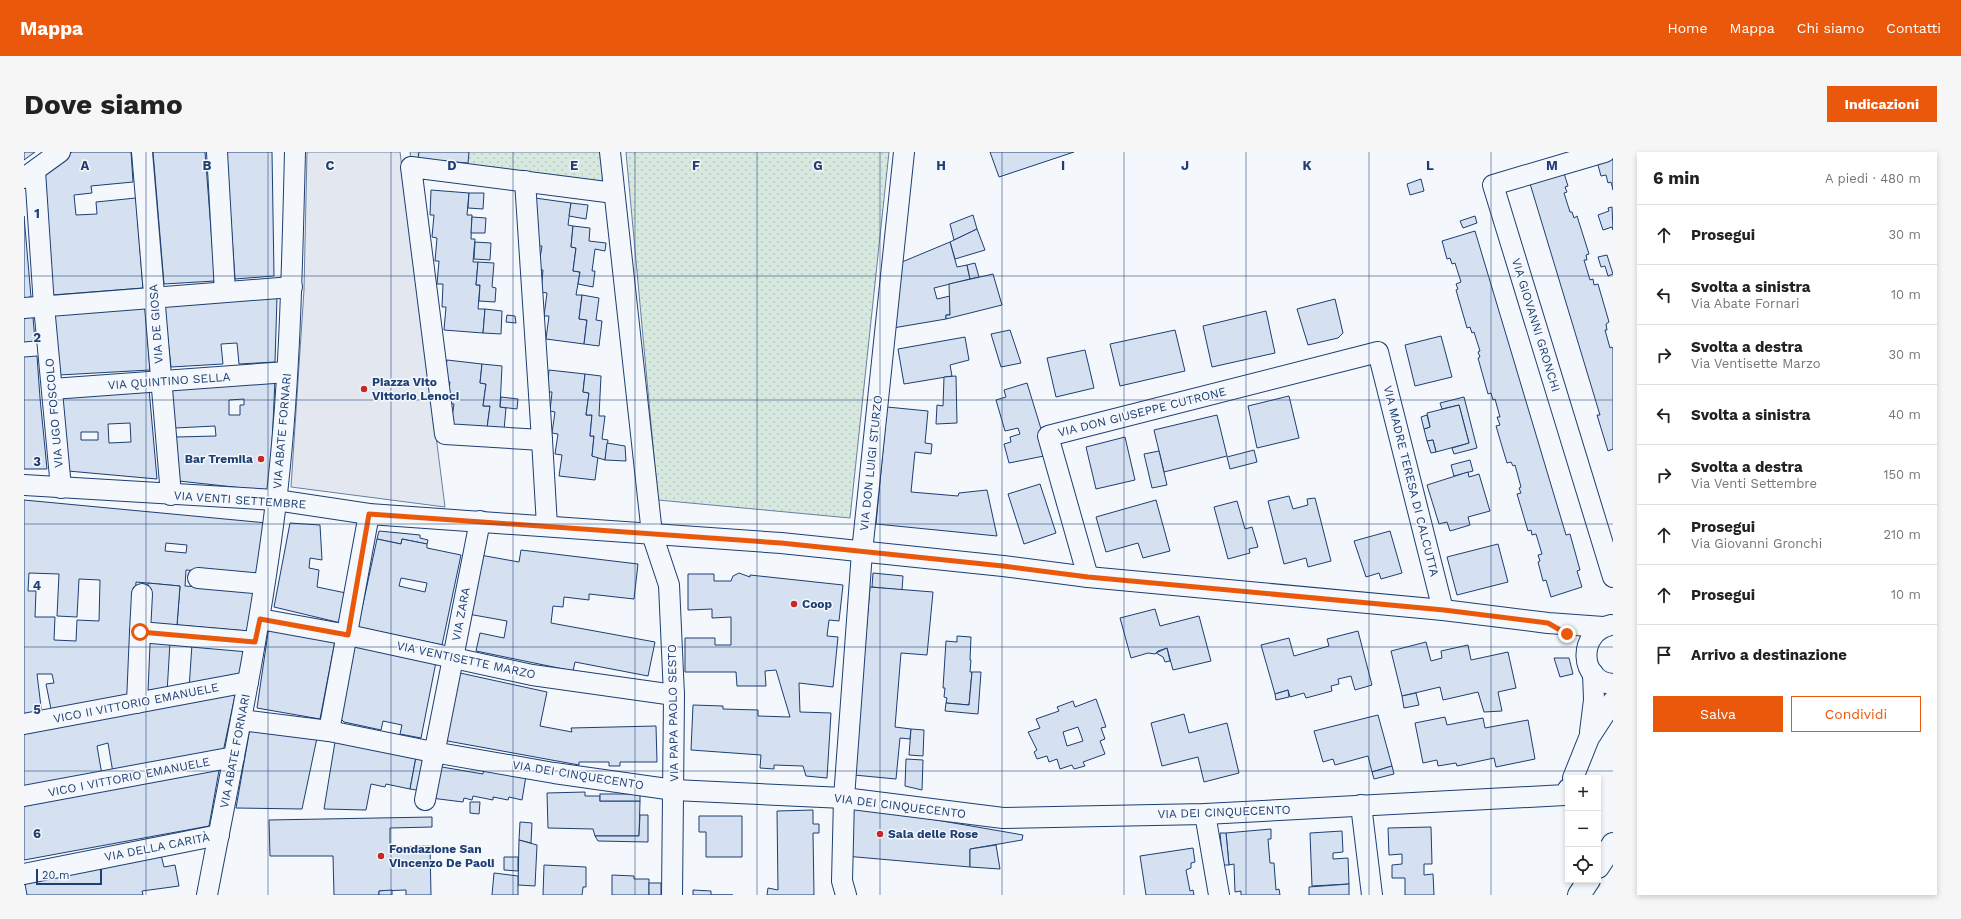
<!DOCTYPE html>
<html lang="it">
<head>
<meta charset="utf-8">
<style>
	:root { --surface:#fff; --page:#f6f6f6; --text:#222; --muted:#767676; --line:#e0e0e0; --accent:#ea580c }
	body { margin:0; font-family:"Work Sans",sans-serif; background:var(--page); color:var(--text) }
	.controls { position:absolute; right:12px; bottom:12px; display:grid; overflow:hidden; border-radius:0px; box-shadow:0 2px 6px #0003 }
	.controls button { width:36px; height:36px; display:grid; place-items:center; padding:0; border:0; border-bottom:1px solid var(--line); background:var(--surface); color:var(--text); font:20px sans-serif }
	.scale { position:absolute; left:12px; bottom:10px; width:66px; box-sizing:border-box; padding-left:4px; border:2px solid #1d3f73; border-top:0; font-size:11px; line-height:14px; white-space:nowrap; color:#1d3f73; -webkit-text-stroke:3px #f4f7fb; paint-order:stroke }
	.stop { position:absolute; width:12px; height:12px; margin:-9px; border:3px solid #ea580c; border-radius:50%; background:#fff }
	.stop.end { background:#ea580c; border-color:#fff; box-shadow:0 1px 4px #0008 }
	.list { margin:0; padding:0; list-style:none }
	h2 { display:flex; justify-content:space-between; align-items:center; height:52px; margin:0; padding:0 16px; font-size:17px }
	h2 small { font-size:13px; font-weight:400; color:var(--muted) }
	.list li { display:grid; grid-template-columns:26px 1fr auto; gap:12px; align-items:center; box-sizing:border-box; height:60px; padding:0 16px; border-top:1px solid var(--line) }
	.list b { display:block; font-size:15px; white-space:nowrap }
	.list p { margin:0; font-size:13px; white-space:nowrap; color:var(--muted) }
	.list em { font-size:13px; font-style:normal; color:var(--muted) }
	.actions { display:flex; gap:8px; padding:12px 16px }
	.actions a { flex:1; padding:9px 0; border:1px solid var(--accent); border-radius:0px; text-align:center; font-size:14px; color:var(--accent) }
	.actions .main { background:var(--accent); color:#fff }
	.icon { flex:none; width:22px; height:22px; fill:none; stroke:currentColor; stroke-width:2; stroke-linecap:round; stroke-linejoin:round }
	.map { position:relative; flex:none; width:1589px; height:743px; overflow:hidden; border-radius:0px }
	header { display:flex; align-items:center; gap:24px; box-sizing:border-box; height:56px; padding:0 20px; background:var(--accent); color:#fff }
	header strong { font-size:19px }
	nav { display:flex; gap:22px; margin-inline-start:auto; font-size:14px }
	.intro { display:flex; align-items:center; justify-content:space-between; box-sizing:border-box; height:96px; padding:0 24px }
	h1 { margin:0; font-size:28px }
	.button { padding:10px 18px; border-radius:0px; background:var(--accent); color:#fff; font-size:14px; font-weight:700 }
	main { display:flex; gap:24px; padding:0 24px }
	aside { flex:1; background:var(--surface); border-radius:0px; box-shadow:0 2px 6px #0003 }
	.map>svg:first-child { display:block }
</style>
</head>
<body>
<header>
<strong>Mappa</strong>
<nav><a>Home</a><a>Mappa</a><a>Chi siamo</a><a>Contatti</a></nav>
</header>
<div class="intro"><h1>Dove siamo</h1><a class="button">Indicazioni</a></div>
<main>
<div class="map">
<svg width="1589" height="743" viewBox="0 0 1589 743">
	<defs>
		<pattern id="park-dots" width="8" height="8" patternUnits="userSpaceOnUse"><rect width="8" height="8" fill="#d7e8df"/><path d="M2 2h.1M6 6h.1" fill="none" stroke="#b8c8c3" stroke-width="1.8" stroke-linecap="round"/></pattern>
	</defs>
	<rect width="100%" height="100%" fill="#f4f7fb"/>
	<g fill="url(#park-dots)" stroke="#687fa3">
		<polygon points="386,0 579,0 582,34 387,9"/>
		<polygon points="602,0 865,0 826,366 634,348"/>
	</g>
	<polygon fill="#e3e8f0" stroke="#687fa3" points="283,0 376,0 421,355 267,335 280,138"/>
	<g fill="#d5e0f0" stroke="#1d3f73" fill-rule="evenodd">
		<polygon points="0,0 11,0 0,8"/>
		<polygon points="48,0 107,0 109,30 67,34 68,41 50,43 52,63 73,62 72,50 112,46 119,136 28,143 18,21"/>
		<polygon points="129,0 181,0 191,129 140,132"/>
		<polygon points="202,0 248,0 250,124 211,127"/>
		<polygon points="395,0 445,0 444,11 394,7"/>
		<polygon points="966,0 1050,0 975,25"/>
		<polygon points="1589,1 1589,38 1587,30 1584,31 1582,23 1577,24 1572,6"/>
		<polygon points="1538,15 1544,34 1541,35 1543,40 1540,41 1546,60 1548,60 1550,66 1553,64 1565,102 1562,103 1563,108 1560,108 1566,128 1569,127 1570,133 1574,132 1585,170 1582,172 1583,178 1581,178 1586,196 1588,195 1589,197 1589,297 1584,299 1573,263 1576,263 1504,25"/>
		<polygon points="1397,27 1400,39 1386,43 1383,32"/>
		<polygon points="407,38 445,41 443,63 448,63 447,87 451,87 449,110 454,110 452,133 456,133 454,157 461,157 459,181 420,178 422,155 418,155 419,132 413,132 415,109 411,109 413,86 408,85 410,63 406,63"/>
		<polygon points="445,41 460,41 459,57 444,56"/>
		<polygon points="511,46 547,51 544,73 549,74 547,95 552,96 549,119 556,120 552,143 558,143 555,167 563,168 560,192 522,187 525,164 520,164 523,141 517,140 519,118 514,118 518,94 511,94 514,71 508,70"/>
		<polygon points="547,51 564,53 562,67 545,64"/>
		<polygon points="1588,55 1589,78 1588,75 1579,78 1574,63 1585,59 1584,56"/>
		<polygon points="949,63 953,77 930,88 926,72"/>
		<polygon points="0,64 7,145 0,146"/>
		<polygon points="1451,64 1453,71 1439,76 1436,69"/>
		<polygon points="448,65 462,66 461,81 447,81"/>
		<polygon points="549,74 566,76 565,89 582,91 581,99 571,97 568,119 571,119 569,135 554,132 556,120 549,119 552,96 547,95"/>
		<polygon points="953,77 961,98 931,107 926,90"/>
		<polygon points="1451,79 1542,383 1546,382 1556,418 1553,419 1558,435 1527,445 1522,428 1519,429 1514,410 1516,409 1514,403 1518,402 1512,382 1508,383 1507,378 1504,379 1493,342 1497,341 1495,336 1497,335 1491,313 1489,314 1487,310 1483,311 1477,291 1472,274 1476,273 1473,265 1476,265 1471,247 1469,248 1467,241 1464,242 1454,206 1456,205 1454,200 1456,199 1450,180 1448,181 1446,175 1443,176 1432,138 1434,137 1432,132 1437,130 1431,111 1428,112 1426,106 1423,107 1418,89"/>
		<polygon points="451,90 467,91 466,108 450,107"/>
		<polygon points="926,90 933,115 943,113 946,127 910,136 913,147 926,144 926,163 922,163 922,167 869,176 878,110"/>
		<polygon points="1583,103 1589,122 1584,124 1581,114 1577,115 1574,105"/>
		<polygon points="454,110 470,111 468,135 472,136 471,150 455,149 456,133 452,133"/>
		<polygon points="951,111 955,125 946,127 943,113"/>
		<polygon points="969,122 978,153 922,167 922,163 926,163 925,132"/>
		<polygon points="558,143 575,146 572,168 578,169 575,194 560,192 563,168 555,167"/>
		<polygon points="253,145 251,210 215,212 213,191 197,192 199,212 147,215 140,153"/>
		<polygon points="1311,147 1319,181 1314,186 1284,193 1273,157"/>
		<polygon points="121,154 126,218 35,223 26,163"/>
		<polygon points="461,157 478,159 477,182 459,181"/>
		<polygon points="1242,159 1251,201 1188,215 1179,174"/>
		<polygon points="483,163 491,164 492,171 482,170"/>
		<polygon points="9,165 11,189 0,190 0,166"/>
		<polygon points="986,178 997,211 977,215 967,182"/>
		<polygon points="1151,178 1161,219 1096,234 1086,192"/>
		<polygon points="1417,184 1428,225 1391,234 1381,193"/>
		<polygon points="941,185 945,208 926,213 928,224 880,232 874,197"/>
		<polygon points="1061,198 1070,236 1032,245 1023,206"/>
		<polygon points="13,204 16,246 23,317 0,317 0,205"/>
		<polygon points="423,208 458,212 456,231 462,232 459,254 466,254 463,276 427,272 430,252 423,251 426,230 420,229"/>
		<polygon points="458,212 478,214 476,255 482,256 480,278 463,276 466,254 459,254 462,232 456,231"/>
		<polygon points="525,218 561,222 559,240 565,241 562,263 568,263 566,284 570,284 568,304 574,305 571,328 535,324 538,303 531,302 534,282 528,281 531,260 526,259 528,240 523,240"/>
		<polygon points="561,222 577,224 575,264 581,264 578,287 584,288 581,308 568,304 570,284 566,284 568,263 562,263 565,241 559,240"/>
		<polygon points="932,224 933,271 912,272 913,253 919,254 920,225"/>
		<path d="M251,227l-5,112 -91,-10 -3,-44 40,-1 -1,-10 -40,2 -4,-40zM220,247v6h-4v10h-11v-15z"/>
		<polygon points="1003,231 1025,303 985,311 980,292 987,290 986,285 996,282 994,276 981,279 972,248 982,245 980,238"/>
		<path d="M125,237l8,90 -89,-8 -8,-75zM106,271l1,19 -22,1 -1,-19zM57,280h17v8h-17z"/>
		<polygon points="1265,244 1275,286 1233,296 1224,254"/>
		<polygon points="477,245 494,247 493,257 476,255"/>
		<polygon points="1440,245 1453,296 1430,302 1428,296 1445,291 1435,253 1418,257 1416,251"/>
		<polygon points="1435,253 1445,291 1412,300 1409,288 1403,289 1400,277 1406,275 1403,261"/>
		<polygon points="863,255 904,259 901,291 908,292 907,302 891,300 887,340 934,344 935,341 963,338 973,384 852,372"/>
		<polygon points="1193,263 1203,304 1140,320 1130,278"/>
		<polygon points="1403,263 1406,275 1400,277 1397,265"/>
		<polygon points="1101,285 1111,328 1072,337 1062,295"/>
		<polygon points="1409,288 1412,300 1407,301 1403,289"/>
		<polygon points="583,291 601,294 602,309 581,308"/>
		<polygon points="1230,298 1233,310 1206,317 1203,305"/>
		<polygon points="1135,299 1143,333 1128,336 1120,302"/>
		<polygon points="1446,308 1449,319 1430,324 1427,313"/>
		<polygon points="1444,320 1445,325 1455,322 1466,359 1444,365 1446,373 1426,379 1423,370 1415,372 1403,333"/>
		<polygon points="1016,332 1032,381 1000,392 984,342"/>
		<polygon points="1265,344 1269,357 1284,353 1283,347 1291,346 1307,409 1284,415 1282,406 1260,412 1244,349"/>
		<path d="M0,348l243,23 -9,53 -72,-6 -1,16 69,5 -7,40 -70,-6 3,-39 -44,-4 -7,116 -77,16 -6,-30 8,-1 -2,-9h-15l5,41 -18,3zM142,391l21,2 -1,8 -21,-2zM5,421l30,1 -2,42 20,1 2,-38 21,1 -1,41 -22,-1 -1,21 -22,-1 1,-23h-20l1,-26h-8z"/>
		<polygon points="1132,348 1146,399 1119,406 1114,391 1082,400 1072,365"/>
		<polygon points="1213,349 1221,377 1228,375 1234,395 1225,397 1226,401 1204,407 1190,355"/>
		<polygon points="266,371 296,373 298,408 286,406 285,416 295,418 293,435 322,441 317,471 250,455"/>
		<polygon points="355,379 396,383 396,386 404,388 403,392 378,387 377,392 353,387"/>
		<polygon points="1366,379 1378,421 1357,427 1355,421 1342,425 1330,389"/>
		<path d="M353,387l24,5 1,-5 25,5v4l34,7 -19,90 -84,-18zM377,426l26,5 -2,9 -26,-6z"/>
		<polygon points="1474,392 1484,430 1433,443 1423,405"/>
		<polygon points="497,398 614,412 610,447 565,442 565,448 540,445 539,455 529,454 527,471 631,490 624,524 551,510 549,519 452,499 456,481 480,486 483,469 444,462 456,403 495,410"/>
		<polygon points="715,421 726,425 726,423 819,433 815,469 805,468 803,484 814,485 809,535 775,531 776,560 807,561 803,626 782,624 779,614 750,613 750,617 736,616 737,603 667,598 669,553 699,554 699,557 734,558 734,564 766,565 752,518 741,519 742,534 713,534 712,520 661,520 661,486 691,486 691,493 707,493 707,465 688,466 688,457 664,458 664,422 690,422 690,429 707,429 709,424"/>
		<polygon points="849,421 879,424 878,438 848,435"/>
		<polygon points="124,431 156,434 153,473 122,471"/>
		<polygon points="846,435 909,440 903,503 877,501 871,575 887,577 886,587 876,586 872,627 830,623"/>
		<polygon points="1131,457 1136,474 1175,464 1187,509 1149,518 1143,496 1134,499 1131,502 1124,501 1107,506 1096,466"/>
		<polygon points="245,474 311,489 296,567 233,556"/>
		<polygon points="1334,479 1348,533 1331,538 1327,524 1314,527 1315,532 1307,534 1308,539 1282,546 1280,541 1266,545 1264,538 1251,542 1237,493 1265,486 1270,504 1305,494 1303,487"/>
		<polygon points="933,484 947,485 946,508 947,508 946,520 948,520 945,553 922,551 923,546 920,545 921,536 919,536 922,489 933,490"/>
		<polygon points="125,490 146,490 143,541 121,545"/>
		<polygon points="1402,490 1407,509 1418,506 1417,499 1444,493 1447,508 1484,500 1492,536 1474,540 1478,559 1460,560 1454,540 1419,548 1416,535 1378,544 1367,499"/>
		<polygon points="168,492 221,496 215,527 165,537"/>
		<polygon points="331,493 412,510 397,586 376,582 378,573 359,569 357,578 320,570 317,567"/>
		<polygon points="1143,496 1146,509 1141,510 1139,505 1132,501"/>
		<polygon points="1530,506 1545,506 1549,522 1536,525"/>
		<polygon points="948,520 957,520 954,562 921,559 922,551 945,553"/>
		<polygon points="436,521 523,540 516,574 548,580 547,576 632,574 633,610 596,610 596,614 585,614 585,610 555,610 555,613 418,588"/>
		<polygon points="1264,538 1265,545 1252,548 1251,542"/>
		<polygon points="212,539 199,600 89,621 84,591 73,594 78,623 0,637 0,579"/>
		<polygon points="1392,541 1395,553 1380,556 1378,544"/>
		<path d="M1072,547l10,28 -5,1 4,11 -5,2 5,13 -22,8 2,4 -11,3 -2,-4 -12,4 -3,-10 -8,3 -2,-6 -10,3 -3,-7 3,-2 -9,-18 12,-4 -4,-9 23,-8 -2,-4 16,-6 2,6zM1054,575l5,14 -16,5 -4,-14z"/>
		<polygon points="1160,562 1165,581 1203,571 1215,621 1180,630 1174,605 1138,614 1127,571"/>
		<polygon points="1354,563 1368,614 1348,620 1344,604 1311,613 1309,607 1299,610 1290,579"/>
		<polygon points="1421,565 1423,573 1459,566 1461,576 1504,568 1511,607 1472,615 1470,606 1433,614 1432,611 1414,614 1413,608 1399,611 1391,571"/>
		<polygon points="226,576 293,586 278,657 212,656"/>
		<polygon points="887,577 900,578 899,604 885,603"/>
		<polygon points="311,590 392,605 386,637 362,632 361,635 347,632 342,658 300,657"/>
		<polygon points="392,605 403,607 399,639 386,637"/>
		<polygon points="882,607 899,608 898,638 881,634"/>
		<polygon points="196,613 185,674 0,708 0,649"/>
		<polygon points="412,614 459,622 460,616 502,624 498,648 485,645 484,648 469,645 469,648 449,644 448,648 440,646 439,650 407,646"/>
		<polygon points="1368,614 1370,622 1350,627 1348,620"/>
		<polygon points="561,640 561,644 576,644 576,649 616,649 615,684 571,684 569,677 524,676 523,641"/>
		<rect x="576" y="642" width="40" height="7"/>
		<polygon points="446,650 456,650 455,662 446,661"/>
		<polygon points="826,653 999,683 998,688 946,697 946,715 821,704"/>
		<polygon points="789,658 789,672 795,672 795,681 789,681 790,743 743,743 744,736 754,738 753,659"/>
		<polygon points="616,663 624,663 624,690 574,689 571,684 615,684"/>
		<polygon points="675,664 718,664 718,705 682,705 682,680 675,680"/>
		<polygon points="408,665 408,675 366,676 366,695 406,694 407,743 382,743 382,738 355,739 355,743 310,743 309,704 246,704 245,668"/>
		<polygon points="496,670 508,671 507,691 495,688"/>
		<polygon points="1407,675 1408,712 1400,712 1400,723 1409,722 1410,743 1381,743 1381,726 1368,726 1368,713 1378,712 1378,702 1365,703 1364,676"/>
		<polygon points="1247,677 1247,687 1244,687 1246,711 1250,711 1252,738 1255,737 1256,743 1217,743 1217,739 1211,740 1210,712 1205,713 1202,681"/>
		<polygon points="1318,679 1319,700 1309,701 1309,707 1324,706 1325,732 1288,734 1286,681"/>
		<polygon points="1196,681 1202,681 1205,713 1199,713"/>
		<polygon points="495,688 513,693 511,734 494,733"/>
		<polygon points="972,693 976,717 946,715 946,697"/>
		<polygon points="1169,696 1171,710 1167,711 1167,716 1162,718 1166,739 1169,738 1170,743 1122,743 1116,704"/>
		<polygon points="137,703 140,715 151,713 155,734 118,739 119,743 3,743 1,732"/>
		<polygon points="480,705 494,705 494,719 480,718"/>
		<polygon points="520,713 562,715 562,735 559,735 558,743 519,743"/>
		<polygon points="470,721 494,724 494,743 468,743"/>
		<polygon points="588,723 610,724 610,727 625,727 625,743 588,743"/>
		<rect x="625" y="731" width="12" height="12"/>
		<polygon points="1325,732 1325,743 1285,743 1285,735"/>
		<polygon points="368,738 368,743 355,743 355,739"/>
		<polygon points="669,738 687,739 687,743 709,743 669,743"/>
	</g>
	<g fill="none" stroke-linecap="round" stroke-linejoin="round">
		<defs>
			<g id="street">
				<polyline points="118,0 147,343"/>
				<polyline points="193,0 201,140"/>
				<polyline points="586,0 628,382 645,433 650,543 648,743"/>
				<polyline points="1581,0 1469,33 1589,425"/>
				<polyline points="11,19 20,154 37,336"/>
				<polyline points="0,26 36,0"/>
				<polyline points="501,29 518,288"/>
				<polyline points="0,156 268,135"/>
				<polyline points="28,237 263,220"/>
				<polyline points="0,333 252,348 345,362 757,391 979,414 1064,425 1419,458 1524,471 1579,475"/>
				<polyline points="523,374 518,288 421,282 387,15 590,41"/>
				<polyline points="1064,425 1024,284 1354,200 1419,458"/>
				<polyline points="174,426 240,432"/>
				<polyline points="236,467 324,483 508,523 650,543"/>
				<path d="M1587,473c-34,7 -32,57 2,59"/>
				<polyline points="116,480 118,442"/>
				<polyline points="113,551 116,480 231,490"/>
				<polyline points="217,568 305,579 409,600 530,621 650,638 820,646 979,666 1181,662 1541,643 1544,637"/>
				<polyline points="0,572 224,530"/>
				<polyline points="305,579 345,362"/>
				<polyline points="1566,580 1570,548 1569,521"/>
				<polyline points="1549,626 1565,586 1589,549"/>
				<polyline points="0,644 210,605"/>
				<polyline points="401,648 456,369"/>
				<polyline points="1337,653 1348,743"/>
				<polyline points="1181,662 1195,743"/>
				<polyline points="0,722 195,683"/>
				<path d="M183,743c25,-131 53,-261 69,-393 14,-116 16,-233 19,-350"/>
				<polyline points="822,743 818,729 820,646 838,400 880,0"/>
			</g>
			<g id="secondary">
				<polyline points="1574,715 1589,692"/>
				<polyline points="1555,743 1565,728"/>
			</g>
		</defs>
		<use href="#street" stroke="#1d3f73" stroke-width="22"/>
		<use href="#secondary" stroke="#1d3f73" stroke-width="24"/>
		<use href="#street" stroke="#f4f7fb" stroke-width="20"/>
		<use href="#secondary" stroke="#f4f7fb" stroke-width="22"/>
	</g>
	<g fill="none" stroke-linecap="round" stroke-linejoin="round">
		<polyline stroke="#ea580c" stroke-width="5" points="116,480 231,490 236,467 324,483 345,362 757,391 979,414 1064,425 1420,458 1524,471 1543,482"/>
	</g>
	<path fill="none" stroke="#1d3f73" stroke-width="1" stroke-opacity="0.55" d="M122,0v743M244,0v743M367,0v743M489,0v743M611,0v743M733,0v743M856,0v743M978,0v743M1100,0v743M1222,0v743M1345,0v743M1467,0v743M0,124h1589M0,248h1589M0,372h1589M0,495h1589M0,619h1589"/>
	<g fill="#c62828" stroke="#f4f7fb" stroke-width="1.5">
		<circle cx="340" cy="237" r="4"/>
		<circle cx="237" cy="307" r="4"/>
		<circle cx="770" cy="452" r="4"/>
		<circle cx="856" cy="682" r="4"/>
		<circle cx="357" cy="704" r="4"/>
	</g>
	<g text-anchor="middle" stroke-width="3" stroke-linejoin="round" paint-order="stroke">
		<g font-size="12" fill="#1d3f73" stroke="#f4f7fb">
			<text transform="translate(132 172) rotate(-94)" y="4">VIA DE GIOSA</text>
			<text transform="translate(1512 173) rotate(73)" y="4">VIA GIOVANNI GRONCHI</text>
			<text transform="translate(145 229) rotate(-4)" y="4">VIA QUINTINO SELLA</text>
			<text transform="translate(1118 260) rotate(-14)" y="4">VIA DON GIUSEPPE CUTRONE</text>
			<text transform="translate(30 261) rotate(-95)" y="4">VIA UGO FOSCOLO</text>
			<text transform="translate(258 279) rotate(-85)" y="4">VIA ABATE FORNARI</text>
			<text transform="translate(847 311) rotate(-84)" y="4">VIA DON LUIGI STURZO</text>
			<text transform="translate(1387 329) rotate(76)" y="4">VIA MADRE TERESA DI CALCUTTA</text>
			<text transform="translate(216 348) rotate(4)" y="4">VIA VENTI SETTEMBRE</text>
			<text transform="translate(437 462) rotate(-79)" y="4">VIA ZARA</text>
			<text transform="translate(442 508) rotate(12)" y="4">VIA VENTISETTE MARZO</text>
			<text transform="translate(112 551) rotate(-11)" y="4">VICO II VITTORIO EMANUELE</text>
			<text transform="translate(649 561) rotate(-91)" y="4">VIA PAPA PAOLO SESTO</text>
			<text transform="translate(211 599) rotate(-79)" y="4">VIA ABATE FORNARI</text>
			<text transform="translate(554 623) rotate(9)" y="4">VIA DEI CINQUECENTO</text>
			<text transform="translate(105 625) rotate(-11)" y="4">VICO I VITTORIO EMANUELE</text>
			<text transform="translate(876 654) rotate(7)" y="4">VIA DEI CINQUECENTO</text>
			<text transform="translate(1200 660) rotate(-2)" y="4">VIA DEI CINQUECENTO</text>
			<text transform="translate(133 695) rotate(-11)" y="4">VIA DELLA CARITÀ</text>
		</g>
		<g font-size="12" font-weight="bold" fill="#1d3f73" stroke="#f4f7fb" text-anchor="start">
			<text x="348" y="234">Piazza Vito<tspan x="348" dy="14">Vittorio Lenoci</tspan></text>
			<text x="229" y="311" text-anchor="end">Bar Tremila</text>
			<text x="778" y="456">Coop</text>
			<text x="864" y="686">Sala delle Rose</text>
			<text x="365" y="701">Fondazione San<tspan x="365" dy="14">Vincenzo De Paoli</tspan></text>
		</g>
	</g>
	<g font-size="13" text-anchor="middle" font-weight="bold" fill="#1d3f73" stroke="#f4f7fb" stroke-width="3" stroke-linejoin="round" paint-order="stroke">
		<text x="61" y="18">A</text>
		<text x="183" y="18">B</text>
		<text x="306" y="18">C</text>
		<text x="428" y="18">D</text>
		<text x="550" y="18">E</text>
		<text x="672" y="18">F</text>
		<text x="794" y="18">G</text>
		<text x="917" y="18">H</text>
		<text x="1039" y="18">I</text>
		<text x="1161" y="18">J</text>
		<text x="1283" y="18">K</text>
		<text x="1406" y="18">L</text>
		<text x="1528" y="18">M</text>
		<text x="13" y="66">1</text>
		<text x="13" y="190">2</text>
		<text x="13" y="314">3</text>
		<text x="13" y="438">4</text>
		<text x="13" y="562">5</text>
		<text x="13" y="686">6</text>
	</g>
</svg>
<div class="controls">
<button>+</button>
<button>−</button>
<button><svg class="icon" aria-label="locate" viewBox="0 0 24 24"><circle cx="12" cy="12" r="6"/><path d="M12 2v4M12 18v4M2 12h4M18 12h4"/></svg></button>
</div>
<div class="scale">20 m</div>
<div class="stop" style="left:116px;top:480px"></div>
<div class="stop end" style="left:1543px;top:482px"></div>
</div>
<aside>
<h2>6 min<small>A piedi · 480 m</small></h2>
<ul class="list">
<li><svg class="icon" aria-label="ahead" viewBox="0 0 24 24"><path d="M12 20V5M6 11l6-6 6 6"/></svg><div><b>Prosegui</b></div><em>30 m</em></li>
<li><svg class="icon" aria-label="left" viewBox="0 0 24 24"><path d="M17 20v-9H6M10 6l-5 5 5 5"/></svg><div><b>Svolta a sinistra</b><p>Via Abate Fornari</p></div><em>10 m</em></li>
<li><svg class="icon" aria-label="right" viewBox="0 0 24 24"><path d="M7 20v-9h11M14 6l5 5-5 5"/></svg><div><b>Svolta a destra</b><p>Via Ventisette Marzo</p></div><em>30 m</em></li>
<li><svg class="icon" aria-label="left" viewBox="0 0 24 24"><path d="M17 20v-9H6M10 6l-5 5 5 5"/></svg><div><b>Svolta a sinistra</b></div><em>40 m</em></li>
<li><svg class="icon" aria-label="right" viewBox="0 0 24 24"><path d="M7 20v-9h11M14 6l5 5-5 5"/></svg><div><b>Svolta a destra</b><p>Via Venti Settembre</p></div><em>150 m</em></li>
<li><svg class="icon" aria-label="ahead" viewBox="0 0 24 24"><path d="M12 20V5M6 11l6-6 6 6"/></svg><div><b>Prosegui</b><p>Via Giovanni Gronchi</p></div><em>210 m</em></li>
<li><svg class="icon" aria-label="ahead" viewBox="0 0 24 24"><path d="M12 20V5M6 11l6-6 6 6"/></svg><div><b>Prosegui</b></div><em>10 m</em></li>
<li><svg class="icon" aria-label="arrive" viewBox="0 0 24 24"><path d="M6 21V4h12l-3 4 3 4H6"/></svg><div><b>Arrivo a destinazione</b></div></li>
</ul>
<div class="actions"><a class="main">Salva</a><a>Condividi</a></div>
</aside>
</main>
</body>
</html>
